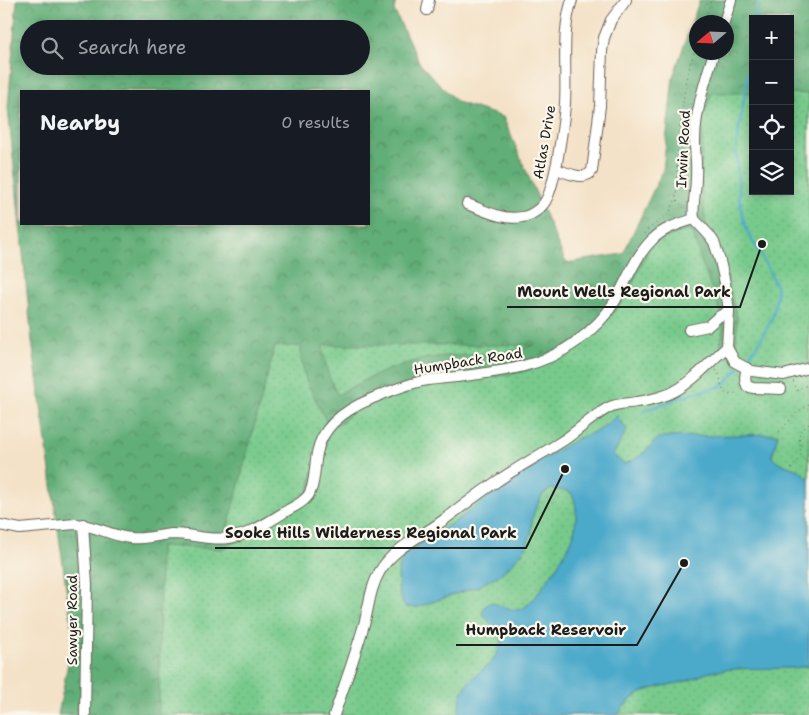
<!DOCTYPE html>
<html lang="en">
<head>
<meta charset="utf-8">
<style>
	:root { --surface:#171b24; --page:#242831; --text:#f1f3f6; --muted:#9ea1a6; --line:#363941 }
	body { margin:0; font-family:"Shantell Sans",sans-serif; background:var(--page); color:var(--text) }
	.controls { position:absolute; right:15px; top:15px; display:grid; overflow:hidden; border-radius:0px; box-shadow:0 2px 8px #0003 }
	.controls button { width:45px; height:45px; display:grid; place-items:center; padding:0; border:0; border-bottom:1px solid var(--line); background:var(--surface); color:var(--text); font:25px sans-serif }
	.compass { position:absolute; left:689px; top:15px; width:45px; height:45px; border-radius:50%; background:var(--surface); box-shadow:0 2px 8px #0003; rotate:251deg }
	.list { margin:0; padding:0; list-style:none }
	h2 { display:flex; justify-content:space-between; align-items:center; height:65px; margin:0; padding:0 20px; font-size:21px }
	h2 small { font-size:16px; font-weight:400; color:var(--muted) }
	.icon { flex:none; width:28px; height:28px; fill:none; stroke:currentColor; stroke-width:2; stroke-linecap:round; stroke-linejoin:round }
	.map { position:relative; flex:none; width:809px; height:715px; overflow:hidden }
	.search { position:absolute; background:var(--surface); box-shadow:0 2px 8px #0003; left:20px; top:20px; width:350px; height:55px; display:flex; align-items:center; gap:12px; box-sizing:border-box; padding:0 18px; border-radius:28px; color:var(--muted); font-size:19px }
	.panel { position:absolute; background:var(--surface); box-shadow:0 2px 8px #0003; left:20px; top:90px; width:350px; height:135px; border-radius:0px }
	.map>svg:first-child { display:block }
</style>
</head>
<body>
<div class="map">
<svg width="809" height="715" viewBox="0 0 809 715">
	<defs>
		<pattern id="forest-crowns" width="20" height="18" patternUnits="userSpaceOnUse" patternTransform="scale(1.25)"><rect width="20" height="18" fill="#62ae78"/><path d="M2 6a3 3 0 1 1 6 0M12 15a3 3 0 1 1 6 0" fill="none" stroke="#508d62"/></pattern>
		<pattern id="park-dots" width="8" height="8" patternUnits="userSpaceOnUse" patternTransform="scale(1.25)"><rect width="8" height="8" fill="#78ca8c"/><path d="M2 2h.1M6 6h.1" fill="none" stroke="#67ad78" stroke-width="1.8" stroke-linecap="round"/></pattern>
	</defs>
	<rect width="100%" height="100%" fill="#fbf7ec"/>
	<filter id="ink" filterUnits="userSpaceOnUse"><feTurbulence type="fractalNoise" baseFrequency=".02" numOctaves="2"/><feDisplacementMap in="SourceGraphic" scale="10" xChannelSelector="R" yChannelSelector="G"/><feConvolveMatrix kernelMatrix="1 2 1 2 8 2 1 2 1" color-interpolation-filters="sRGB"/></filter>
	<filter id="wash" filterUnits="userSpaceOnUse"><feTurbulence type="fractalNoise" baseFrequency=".0096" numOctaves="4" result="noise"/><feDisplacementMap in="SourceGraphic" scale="20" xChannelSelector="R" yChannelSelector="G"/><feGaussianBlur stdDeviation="1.12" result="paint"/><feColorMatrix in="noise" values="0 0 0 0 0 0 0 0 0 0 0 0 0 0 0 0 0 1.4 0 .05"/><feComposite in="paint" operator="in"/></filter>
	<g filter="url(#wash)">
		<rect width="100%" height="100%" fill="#f4e2c8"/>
		<path fill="url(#forest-crowns)" stroke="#3f654a" fill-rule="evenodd" d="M17,0h379l-2,10 26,54 37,38 46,15 63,146 57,-9 40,-84 10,-93 22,-64 5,-13h109v479l-350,236h-401l15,-78 -41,-296 -24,-233zM753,19h37v172h-37zM696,22h30v30h-30zM29,29h332v37h-332zM21,91h348v133h-348z"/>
		<g fill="url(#park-dots)" stroke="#4a7354">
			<polygon points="712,93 753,93 753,191 790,191 790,93 809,94 809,715 159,715 160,546 222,549 313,497 320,485 327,437 332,425 342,423 347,417 353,411 404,387 509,375 534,368 605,322 617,308 629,291 650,247 657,241 682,232 692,231 701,261 722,315 723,330 719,357 736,356 737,317 724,268 705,220 701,180 703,117"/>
			<path d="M323,345h210c-32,12 -55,9 -87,11 -29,2 -56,12 -81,24 -10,5 -19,9 -27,15 -9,-16 -14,-31 -15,-50z"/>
			<polygon points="275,346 301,346 301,359 306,380 325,419 326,422 322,431 309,490 299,499 271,516 225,538"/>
		</g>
		<path fill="#4ba9ca" stroke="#346273" d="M618,415v3l9,12 -14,25 11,9c9,-3 18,-9 25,-16 6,-6 5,-8 13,-11l116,-3 -6,23 5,5 24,9 8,8v187c-31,5 -62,0 -92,5 -12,1 -22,8 -33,11 -29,6 -49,6 -66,33h-159c0,-7 1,-17 4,-24 11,-22 34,-22 39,-53l-20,-25 3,-7 6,-4c9,3 21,10 30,7 14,-5 50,-62 53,-76 1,-7 3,-17 2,-24 0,-5 -2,-10 -4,-15l-5,-3 -16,-2 -8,5 -8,16 -3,9 -1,16 -6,14 -14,16 -12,10 -20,11 -61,21 -6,1 -8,-2 -5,-13 -1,-23 6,-15 36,-25 16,-9 67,-50 54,-32 22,-9z"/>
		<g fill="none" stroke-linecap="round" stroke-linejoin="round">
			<g stroke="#4ba9ca" stroke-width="2.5">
				<polyline points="755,19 759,0"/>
				<polyline points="743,364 759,343 773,316 777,295 776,286 766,265 748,233 743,218 740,203 736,148 753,42"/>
				<polyline points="643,412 649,409 691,394 719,387 726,383 739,368"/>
			</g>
		</g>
	</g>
	<g filter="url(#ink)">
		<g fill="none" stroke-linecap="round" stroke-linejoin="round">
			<defs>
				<g id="minor">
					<polyline points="427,10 429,0"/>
					<polyline points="724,22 731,0"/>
					<path d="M556,169c10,3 28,13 36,2l8,-65 2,-55 2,-13 7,-18 15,-20"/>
					<path d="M467,204c17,6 36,17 55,13 9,-1 20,-9 24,-17 6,-10 8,-26 11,-37 3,-20 7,-40 8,-60 2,-34 -4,-70 7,-103"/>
					<polyline points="694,219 709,235 714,242 720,261 725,283 729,311 727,347 735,362 752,371 784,375 809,368"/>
					<path d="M694,219c-2,-14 2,-27 2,-42 1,-11 -1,-23 -1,-35 0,-31 10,-60 19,-90"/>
					<polyline points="689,330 708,326 718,317 729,311"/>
					<path d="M747,368c-2,7 -3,12 0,18l6,2 28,1"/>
					<polyline points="83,524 87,584 85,715"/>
					<path d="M0,525l20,4 55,-5c20,1 36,12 55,14 14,2 28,-3 42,-4 19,0 38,7 57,4 21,-3 41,-17 59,-28 6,-3 14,-7 19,-13 2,-2 4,-7 5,-10 3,-11 3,-23 5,-34 5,-28 30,-44 54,-54 16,-7 34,-14 51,-18 11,-2 23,-3 34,-4 42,-5 85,-9 120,-35 15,-11 29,-24 39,-41 12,-20 20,-45 38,-62 11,-11 26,-15 41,-20"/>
					<path d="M334,715c11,-31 22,-62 31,-94 4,-17 6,-35 15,-50 13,-22 38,-33 58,-47 20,-14 38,-29 58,-42 22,-15 46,-28 68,-42 15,-10 31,-26 46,-33 8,-4 17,-3 26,-5 11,-1 22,-4 33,-8 23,-10 40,-32 58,-47"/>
				</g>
			</defs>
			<use href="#minor" stroke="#686158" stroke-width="12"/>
			<g stroke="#686158" stroke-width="1" stroke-dasharray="1 4" stroke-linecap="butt">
				<polyline points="704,22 711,0"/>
				<polyline points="677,200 684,208"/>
				<polyline points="645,234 647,230 669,214 676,199 678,142 686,79 696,46"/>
				<polyline points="717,343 718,330"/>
				<path d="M716,370c10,11 -1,31 23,22"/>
				<polyline points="793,382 794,382 797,391 803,386 809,386"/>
				<polyline points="809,424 799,432 801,457 809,463"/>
				<polyline points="779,432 797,412 809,405"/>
				<polyline points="791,469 800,458"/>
			</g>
			<use href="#minor" stroke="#fff" stroke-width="10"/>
		</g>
	</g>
	<g text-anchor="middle" stroke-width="4.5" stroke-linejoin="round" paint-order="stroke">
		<g font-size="14" fill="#1c1c1c" stroke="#fbf7ec">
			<text transform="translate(544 142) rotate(-80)" y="5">Atlas Drive</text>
			<text transform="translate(683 149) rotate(-87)" y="5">Irwin Road</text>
			<text transform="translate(468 361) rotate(-9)" y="5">Humpback Road</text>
			<text transform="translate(72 620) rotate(-90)" y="5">Sawyer Road</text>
		</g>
	</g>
	<path fill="none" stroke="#1c1c1c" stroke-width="2" d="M762 244L740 307H507M565 469L526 548H215M684 563L637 645H456"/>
	<g fill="#1c1c1c" stroke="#fbf7ec" stroke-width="2">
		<circle cx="762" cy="244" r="5"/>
		<circle cx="565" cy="469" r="5"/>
		<circle cx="684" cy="563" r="5"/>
	</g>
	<g font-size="15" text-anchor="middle" font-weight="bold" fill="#1c1c1c" stroke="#fbf7ec" stroke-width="4.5" stroke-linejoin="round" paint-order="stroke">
		<text x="624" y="297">Mount Wells Regional Park</text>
		<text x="371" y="538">Sooke Hills Wilderness Regional Park</text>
		<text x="546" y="635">Humpback Reservoir</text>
	</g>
</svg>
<div class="controls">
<button>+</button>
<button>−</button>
<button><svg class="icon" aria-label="locate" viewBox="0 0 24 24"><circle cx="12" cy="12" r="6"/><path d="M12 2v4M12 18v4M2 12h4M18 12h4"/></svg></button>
<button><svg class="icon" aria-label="layers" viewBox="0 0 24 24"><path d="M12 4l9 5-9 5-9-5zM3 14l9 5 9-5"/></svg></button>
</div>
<svg class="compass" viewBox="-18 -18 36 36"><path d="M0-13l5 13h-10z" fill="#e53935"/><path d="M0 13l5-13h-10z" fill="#9ea1a6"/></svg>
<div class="search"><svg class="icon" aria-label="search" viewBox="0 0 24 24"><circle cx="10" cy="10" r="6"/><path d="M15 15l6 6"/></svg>Search here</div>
<section class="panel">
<h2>Nearby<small>0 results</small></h2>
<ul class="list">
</ul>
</section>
</div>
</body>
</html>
